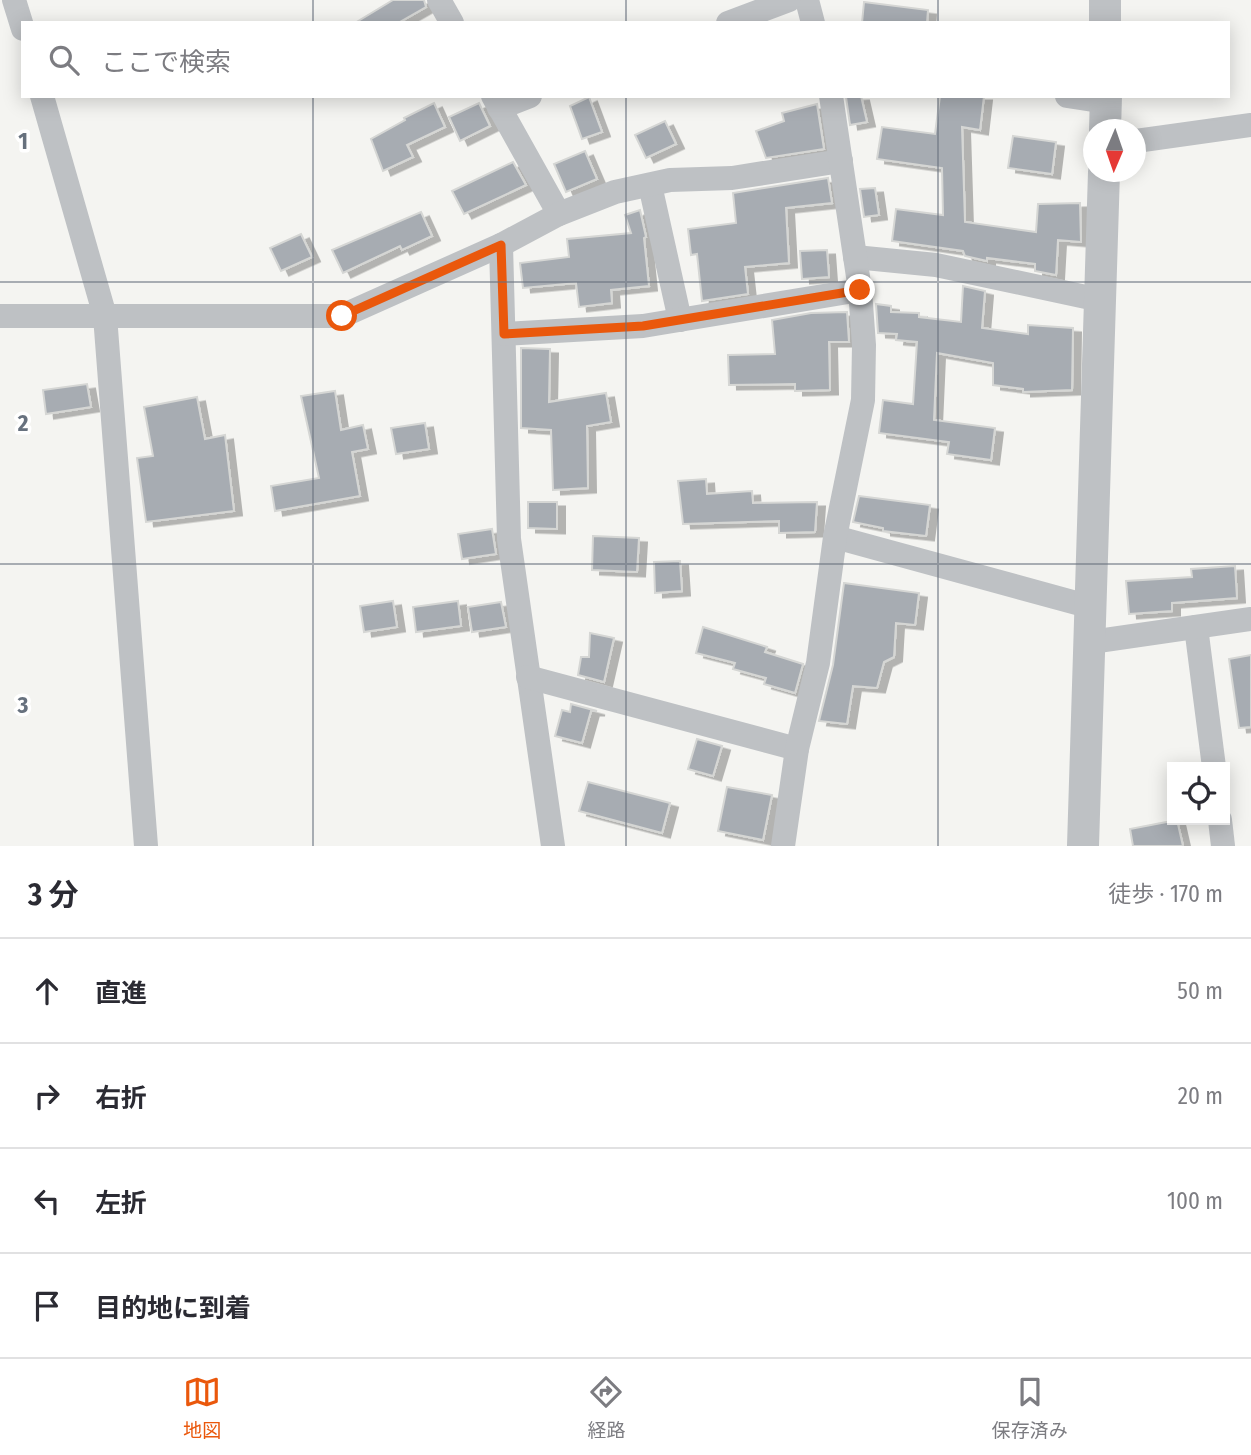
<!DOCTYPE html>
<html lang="ja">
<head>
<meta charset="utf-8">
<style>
	:root { --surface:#fff; --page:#f7f7f7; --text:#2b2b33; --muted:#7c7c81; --line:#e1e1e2; --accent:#ea580c }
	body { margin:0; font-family:"Fira Sans Condensed","Noto Sans JP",sans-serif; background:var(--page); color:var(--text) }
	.controls { position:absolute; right:21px; bottom:21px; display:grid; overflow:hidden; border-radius:0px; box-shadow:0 4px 18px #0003 }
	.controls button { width:63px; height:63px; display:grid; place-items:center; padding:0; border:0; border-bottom:2px solid var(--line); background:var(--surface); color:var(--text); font:35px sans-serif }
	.compass { position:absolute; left:1083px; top:119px; width:63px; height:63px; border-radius:50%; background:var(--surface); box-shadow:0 4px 18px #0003; rotate:182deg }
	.stop { position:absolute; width:21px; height:21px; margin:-16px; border:5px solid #ea580c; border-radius:50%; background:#fff }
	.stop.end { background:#ea580c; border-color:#fff; box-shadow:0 2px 7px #0008 }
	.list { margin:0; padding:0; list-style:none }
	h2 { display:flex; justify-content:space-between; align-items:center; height:91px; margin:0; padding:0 28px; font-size:30px }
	h2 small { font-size:23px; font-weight:400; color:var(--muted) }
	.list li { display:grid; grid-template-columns:46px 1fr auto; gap:21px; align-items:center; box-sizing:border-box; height:105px; padding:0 28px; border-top:2px solid var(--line) }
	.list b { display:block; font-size:26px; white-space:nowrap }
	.list em { font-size:23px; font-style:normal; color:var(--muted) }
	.icon { flex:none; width:38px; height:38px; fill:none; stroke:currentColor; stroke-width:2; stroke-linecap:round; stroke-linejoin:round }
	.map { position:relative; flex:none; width:1251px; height:846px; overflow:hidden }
	.search { position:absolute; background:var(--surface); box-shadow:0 4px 18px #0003; left:21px; right:21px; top:21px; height:77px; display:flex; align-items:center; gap:18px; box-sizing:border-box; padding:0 24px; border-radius:0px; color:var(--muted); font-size:26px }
	.sheet { height:511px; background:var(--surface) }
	nav { display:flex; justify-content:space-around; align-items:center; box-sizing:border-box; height:98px; border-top:2px solid var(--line); background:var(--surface); font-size:19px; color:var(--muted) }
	nav a { display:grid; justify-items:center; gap:4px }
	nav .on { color:var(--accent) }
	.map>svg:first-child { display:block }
</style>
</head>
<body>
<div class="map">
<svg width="1251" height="846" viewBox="0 0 1251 846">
	<defs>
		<filter id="shadow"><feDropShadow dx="8" dy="4.5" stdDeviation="0" flood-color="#0004"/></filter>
	</defs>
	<rect width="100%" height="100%" fill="#f4f4f1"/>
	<g fill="#a7acb2" stroke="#d5d6d4" stroke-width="2" filter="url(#shadow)">
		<polygon points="393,0 424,0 426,7 398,23 355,23"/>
		<polygon points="864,2 928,10 927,23 862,23"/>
		<polygon points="861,96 867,122 850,125 846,97"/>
		<polygon points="940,96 984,96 980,130 962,127 965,222 1036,232 1038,204 1080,203 1081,242 1058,240 1056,275 1035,271 1035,264 987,258 987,261 965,256 963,251 892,241 896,209 943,215 942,168 877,159 882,127 935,134"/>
		<polygon points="589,97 602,132 582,139 570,106"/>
		<polygon points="434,103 445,127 407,145 413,157 383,171 371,139 405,120 404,118"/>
		<polygon points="479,103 490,126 460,141 449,117"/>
		<polygon points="817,104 824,149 766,158 756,131 784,121 782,113"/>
		<polygon points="665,121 676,144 646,158 635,135"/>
		<polygon points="1013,136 1056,142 1052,174 1008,168"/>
		<polygon points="585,151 597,179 566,192 554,164"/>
		<polygon points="513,162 526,185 464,214 452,191"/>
		<polygon points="828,178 832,203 786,208 789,263 745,267 748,294 702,301 697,254 691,255 688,229 736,223 733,193"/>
		<polygon points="875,188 879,215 864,217 860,189"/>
		<polygon points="640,210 646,237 644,238 649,286 611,290 612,303 579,307 576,283 523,288 520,263 569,257 567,239 631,233 625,215"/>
		<polygon points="421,212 432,236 402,250 400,246 343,273 332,250"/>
		<polygon points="301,234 312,257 281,271 270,248"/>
		<polygon points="827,250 829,277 802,279 800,251"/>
		<polygon points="963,286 985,291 982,328 1028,334 1028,325 1073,328 1072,390 1023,392 1023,389 993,385 993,363 937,353 934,420 995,428 991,460 947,454 949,442 879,433 883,400 913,404 917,342 896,340 897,334 878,333 876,304 891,306 891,312 919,313 919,317 961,322"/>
		<polygon points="847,312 849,342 829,342 830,390 795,391 795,384 729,385 728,355 775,354 772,320 811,313"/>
		<polygon points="521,348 550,349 549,402 606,393 611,422 587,426 588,488 553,490 551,430 521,428"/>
		<polygon points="87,384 91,407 46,414 43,390"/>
		<polygon points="335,391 341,430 363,425 368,449 352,452 360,496 275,511 271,486 319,478 301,396"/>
		<polygon points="197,397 205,439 225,435 234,511 146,522 137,458 153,456 144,407"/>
		<polygon points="425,423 429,449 396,454 391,428"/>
		<polygon points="706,479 707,494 752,491 753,503 817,502 815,532 779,533 779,521 683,524 678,481"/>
		<polygon points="859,496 930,505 926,536 883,531 883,528 853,522"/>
		<polygon points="528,502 557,502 557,529 528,528"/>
		<polygon points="492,529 496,554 462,559 458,534"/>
		<polygon points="593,536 639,538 637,572 592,570"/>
		<polygon points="680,561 682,591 655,593 654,562"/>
		<polygon points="1235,566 1237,598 1172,603 1172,611 1129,614 1126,581 1192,577 1191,569"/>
		<polygon points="844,583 919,593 915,625 896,623 894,657 884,662 877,688 853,686 847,724 819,721 833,665"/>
		<polygon points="393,601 397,627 364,632 360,606"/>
		<polygon points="458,601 461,626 416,632 413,607"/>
		<polygon points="501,602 506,627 472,632 468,607"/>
		<polygon points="703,627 767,647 765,652 803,664 795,693 764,684 766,678 733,669 735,663 696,653"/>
		<polygon points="590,633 614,638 604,682 578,675 581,657 589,657"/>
		<polygon points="1251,655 1251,727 1239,728 1229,659"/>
		<polygon points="571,704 597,711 591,711 582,743 555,736 562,710 570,712"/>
		<polygon points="697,739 722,746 713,776 688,769"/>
		<polygon points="588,782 670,803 662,833 579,811"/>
		<polygon points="727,787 772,795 763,840 718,831"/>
		<polygon points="1177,820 1183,846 1133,846 1130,829"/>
	</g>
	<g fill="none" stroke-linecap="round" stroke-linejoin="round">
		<g stroke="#bec1c4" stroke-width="24">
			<polyline points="14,0 23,29"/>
			<polyline points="439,0 452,23"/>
			<polyline points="807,0 813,23"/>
			<polyline points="728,23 789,0"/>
			<polyline points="42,96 105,316 146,846"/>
			<polyline points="493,96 559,214"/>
			<polyline points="1067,96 1106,102"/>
			<polyline points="499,108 530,96"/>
			<polyline points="1136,141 1251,125"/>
			<polyline points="650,185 680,320"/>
			<polyline points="501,245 509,539 553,846"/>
			<polyline points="855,257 936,265 1100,300"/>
			<polyline points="0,316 342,316 501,245 559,214 615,192 670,180 732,178 841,161"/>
			<polyline points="504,334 643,326 860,290"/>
			<polyline points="835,537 1091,607"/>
			<polyline points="1196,627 1214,767"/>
			<polyline points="1091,642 1251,619"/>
			<polyline points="528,677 797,749"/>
			<polyline points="1220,820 1223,846"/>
			<polyline points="783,846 797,749 818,663 835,537 863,400 864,345 860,290 831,96"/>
		</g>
		<g stroke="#bec1c4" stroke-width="32">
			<polyline points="1105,0 1105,23"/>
			<polyline points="1105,130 1106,96"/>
			<polyline points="1083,846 1104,172"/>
		</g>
	</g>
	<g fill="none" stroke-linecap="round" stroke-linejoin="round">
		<polyline stroke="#ea580c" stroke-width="9" points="342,316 501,245 504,334 643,326 860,290"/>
	</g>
	<path fill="none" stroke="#67717e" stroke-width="2" stroke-opacity="0.55" d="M313,0v23M626,0v23M938,0v23M313,96v750M626,96v750M938,96v750M0,282h1251M0,564h1251"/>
	<g font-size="23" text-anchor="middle" font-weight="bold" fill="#67717e" stroke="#fff" stroke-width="7" stroke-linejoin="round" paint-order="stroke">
		<text x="23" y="149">1</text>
		<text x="23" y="431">2</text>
		<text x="23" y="713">3</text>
	</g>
</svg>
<div class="controls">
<button><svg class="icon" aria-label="locate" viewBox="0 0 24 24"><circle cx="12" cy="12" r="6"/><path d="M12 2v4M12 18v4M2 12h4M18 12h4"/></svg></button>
</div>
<svg class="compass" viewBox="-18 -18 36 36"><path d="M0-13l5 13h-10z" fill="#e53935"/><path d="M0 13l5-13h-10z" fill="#7c7c81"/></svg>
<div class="stop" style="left:342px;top:316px"></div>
<div class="stop end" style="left:860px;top:290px"></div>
<div class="search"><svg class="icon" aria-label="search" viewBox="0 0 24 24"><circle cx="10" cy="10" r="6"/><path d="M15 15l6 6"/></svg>ここで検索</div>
</div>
<section class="sheet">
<h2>3 分<small>徒歩 · 170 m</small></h2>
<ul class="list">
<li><svg class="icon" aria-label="ahead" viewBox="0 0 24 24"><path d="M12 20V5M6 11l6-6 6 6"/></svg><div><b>直進</b></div><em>50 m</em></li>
<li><svg class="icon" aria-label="right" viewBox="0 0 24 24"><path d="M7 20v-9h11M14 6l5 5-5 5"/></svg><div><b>右折</b></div><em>20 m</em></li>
<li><svg class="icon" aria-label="left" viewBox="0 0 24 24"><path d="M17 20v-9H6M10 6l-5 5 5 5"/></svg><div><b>左折</b></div><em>100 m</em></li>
<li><svg class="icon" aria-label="arrive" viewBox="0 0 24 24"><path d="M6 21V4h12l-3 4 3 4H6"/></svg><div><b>目的地に到着</b></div></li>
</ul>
</section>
<nav>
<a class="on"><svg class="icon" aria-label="map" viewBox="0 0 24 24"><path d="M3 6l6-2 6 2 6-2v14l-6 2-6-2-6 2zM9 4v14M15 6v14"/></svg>地図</a>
<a><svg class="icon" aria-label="directions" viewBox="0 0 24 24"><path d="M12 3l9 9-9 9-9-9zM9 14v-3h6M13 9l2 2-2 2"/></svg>経路</a>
<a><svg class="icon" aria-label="saved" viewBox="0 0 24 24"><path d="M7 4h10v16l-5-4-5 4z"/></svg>保存済み</a>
</nav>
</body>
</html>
